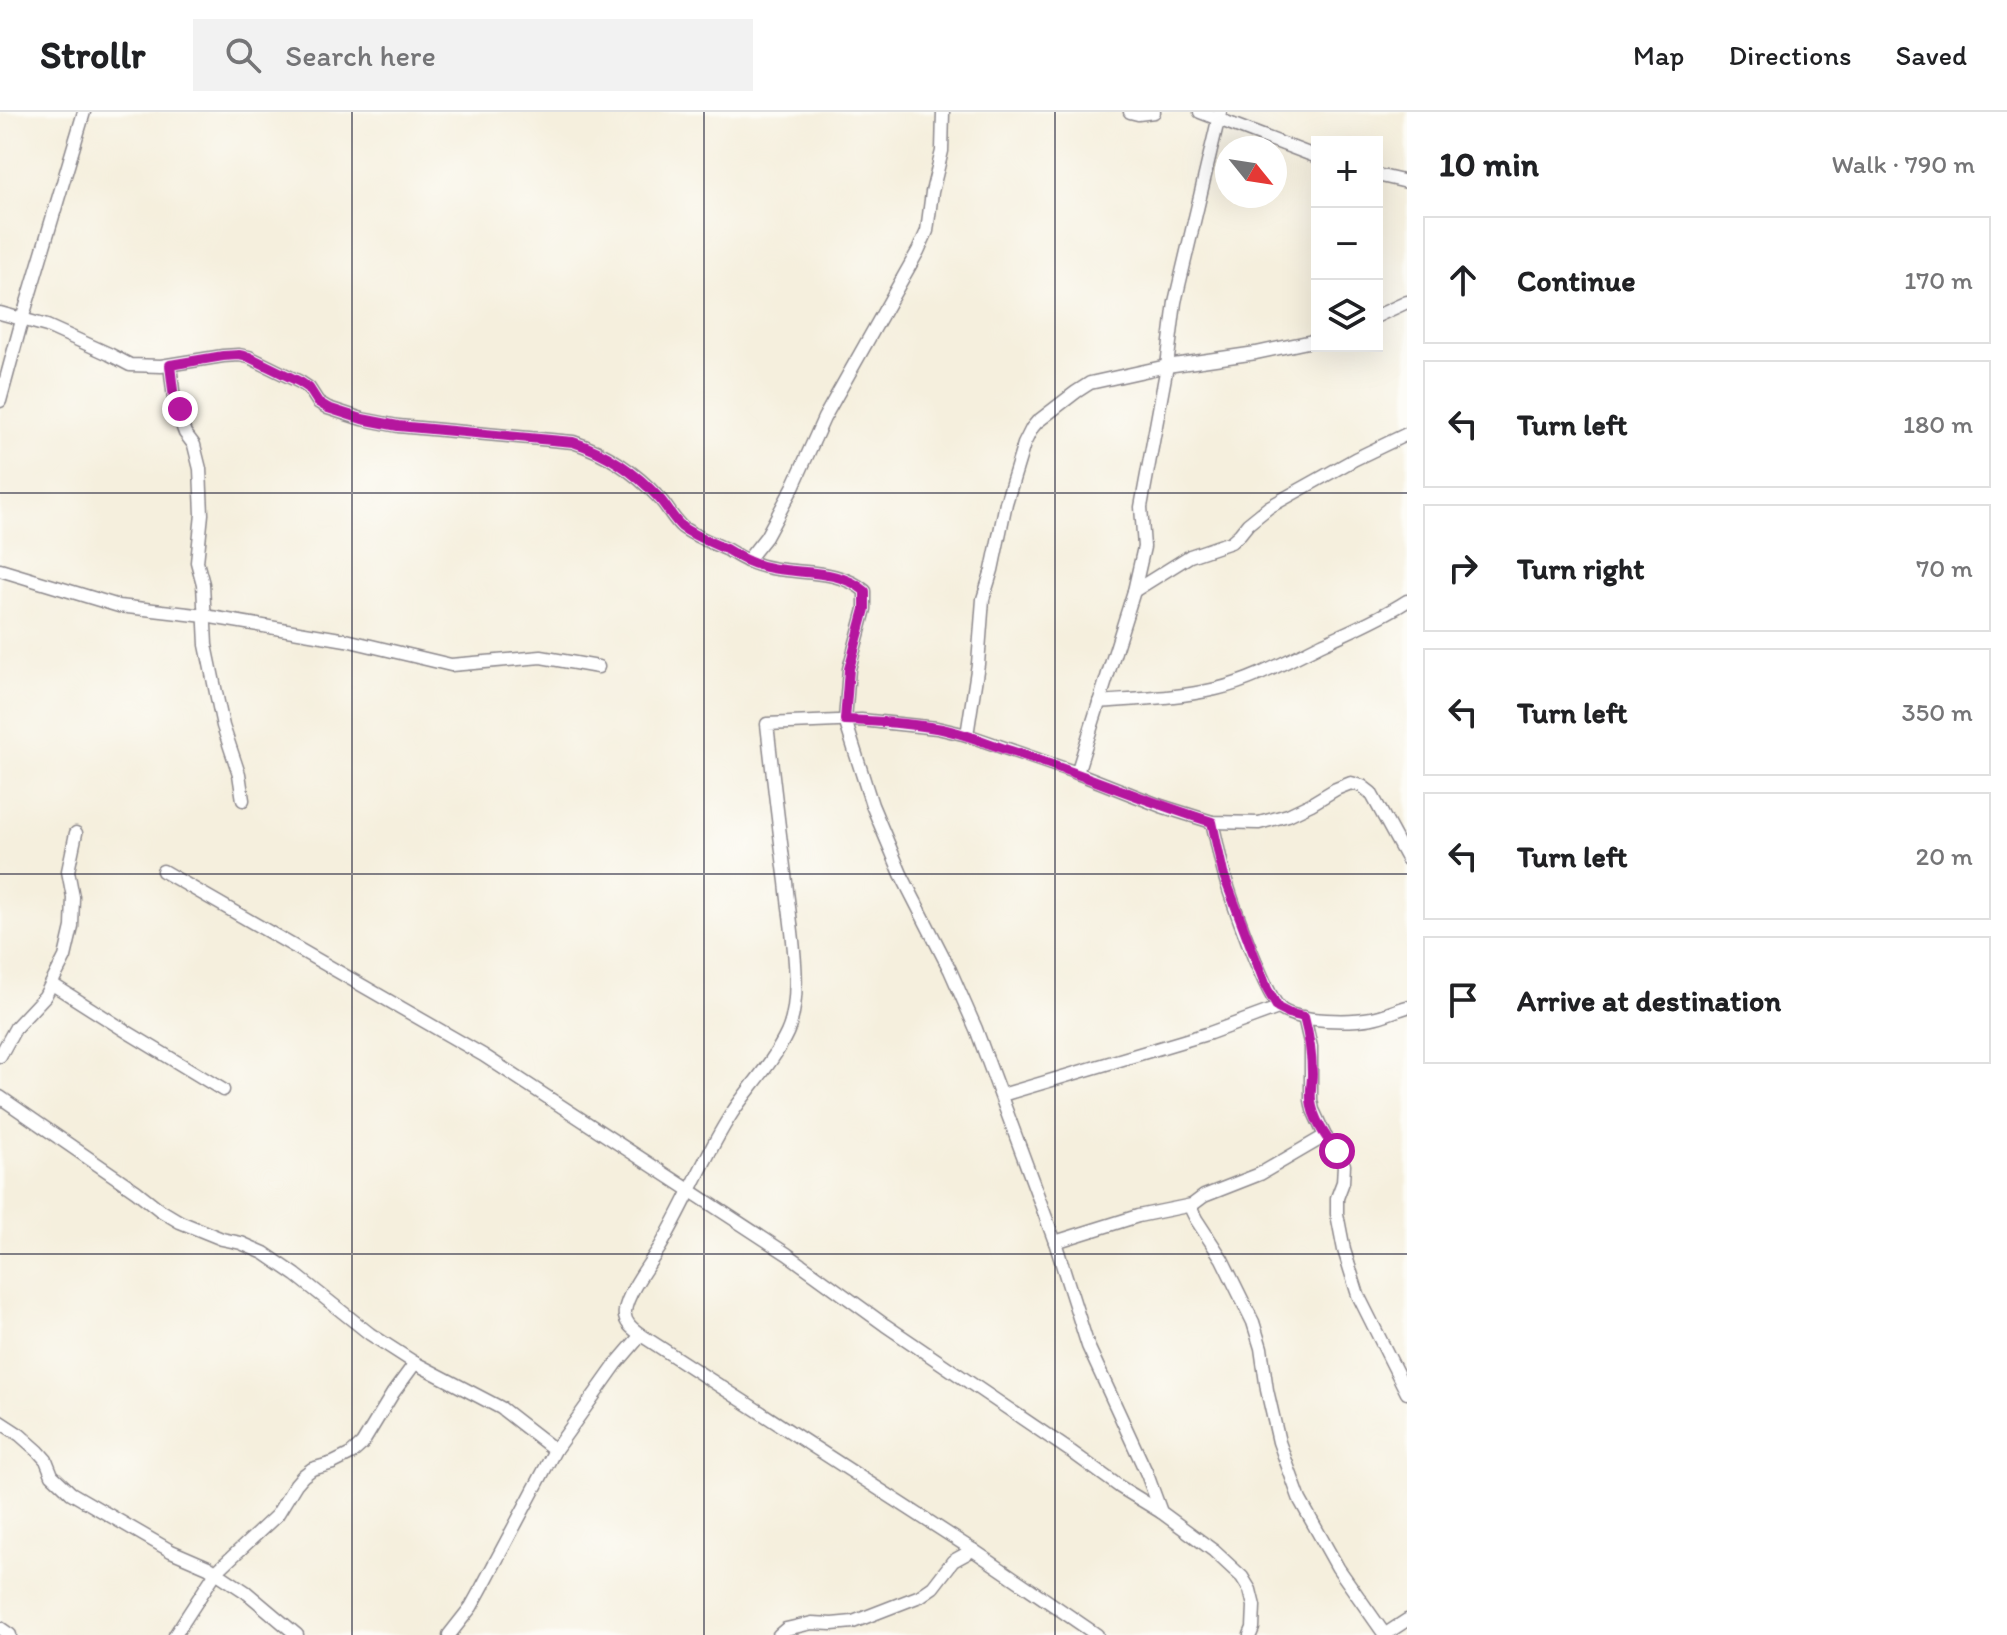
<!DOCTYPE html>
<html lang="en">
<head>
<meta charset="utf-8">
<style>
	:root { --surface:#fff; --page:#f2f2f2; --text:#202124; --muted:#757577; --line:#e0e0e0 }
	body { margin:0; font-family:Itim,sans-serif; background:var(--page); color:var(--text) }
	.controls { position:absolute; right:24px; top:24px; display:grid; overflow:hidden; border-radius:0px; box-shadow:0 8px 32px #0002 }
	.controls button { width:72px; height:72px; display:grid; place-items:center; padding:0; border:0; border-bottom:2px solid var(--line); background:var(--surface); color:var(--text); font:40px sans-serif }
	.compass { position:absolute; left:1215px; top:24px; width:72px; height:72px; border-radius:50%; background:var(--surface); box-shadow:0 8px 32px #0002; rotate:120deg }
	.stop { position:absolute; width:24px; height:24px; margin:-18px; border:6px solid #b5179e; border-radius:50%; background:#fff }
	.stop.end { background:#b5179e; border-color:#fff; box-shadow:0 2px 8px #0008 }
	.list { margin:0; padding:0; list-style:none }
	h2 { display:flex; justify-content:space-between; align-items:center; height:104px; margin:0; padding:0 32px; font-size:34px }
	h2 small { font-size:26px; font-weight:400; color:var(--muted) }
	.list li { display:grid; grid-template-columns:52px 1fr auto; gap:24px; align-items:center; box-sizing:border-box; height:128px; margin:0 16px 16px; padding:0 16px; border:2px solid var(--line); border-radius:0px }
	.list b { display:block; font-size:30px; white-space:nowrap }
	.list em { font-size:26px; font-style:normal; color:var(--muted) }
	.icon { flex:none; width:44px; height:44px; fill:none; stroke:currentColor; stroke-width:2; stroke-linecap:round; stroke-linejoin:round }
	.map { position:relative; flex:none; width:1407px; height:1523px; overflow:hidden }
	header { display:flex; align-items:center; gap:48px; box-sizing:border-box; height:112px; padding:0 40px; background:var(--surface); border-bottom:2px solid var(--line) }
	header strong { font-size:38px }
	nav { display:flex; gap:44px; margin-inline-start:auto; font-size:28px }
	.search { width:560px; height:72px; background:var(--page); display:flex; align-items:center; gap:20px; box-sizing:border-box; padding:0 28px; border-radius:0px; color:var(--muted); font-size:30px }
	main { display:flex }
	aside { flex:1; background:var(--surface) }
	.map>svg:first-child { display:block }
</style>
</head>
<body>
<header>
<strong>Strollr</strong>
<div class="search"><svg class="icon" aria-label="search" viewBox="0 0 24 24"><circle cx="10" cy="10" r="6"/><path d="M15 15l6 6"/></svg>Search here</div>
<nav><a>Map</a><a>Directions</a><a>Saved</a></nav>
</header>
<main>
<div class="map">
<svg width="1407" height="1523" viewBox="0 0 1407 1523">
	<rect width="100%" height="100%" fill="#fdfcf7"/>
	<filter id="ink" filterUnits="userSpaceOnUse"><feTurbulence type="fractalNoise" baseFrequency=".0125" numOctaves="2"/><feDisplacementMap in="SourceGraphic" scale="16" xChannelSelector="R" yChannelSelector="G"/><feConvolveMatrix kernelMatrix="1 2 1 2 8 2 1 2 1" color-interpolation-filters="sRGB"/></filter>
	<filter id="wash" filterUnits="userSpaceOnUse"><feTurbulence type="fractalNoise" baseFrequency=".006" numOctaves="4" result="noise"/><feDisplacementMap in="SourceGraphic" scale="32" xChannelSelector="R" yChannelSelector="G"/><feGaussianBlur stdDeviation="1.8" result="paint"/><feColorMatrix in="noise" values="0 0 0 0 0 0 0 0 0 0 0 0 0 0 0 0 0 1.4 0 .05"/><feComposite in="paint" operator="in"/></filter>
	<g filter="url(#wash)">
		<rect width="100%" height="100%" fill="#f5efdd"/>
	</g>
	<g filter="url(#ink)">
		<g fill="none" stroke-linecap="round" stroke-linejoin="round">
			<defs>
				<g id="street">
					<polyline points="1130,0 1138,2 1154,0"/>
					<polyline points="1200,0 1317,45"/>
					<polyline points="1377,63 1407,70"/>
					<path d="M0,201l47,13 62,28 21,11 31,1 62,-10 16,-1 10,2 51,25 9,6 9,14 10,6 34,11 36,7 175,16c34,11 61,29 86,56 8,8 14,21 23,29 12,9 30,16 44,22 7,4 14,9 22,12 37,17 85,3 117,30v18l-16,60 -4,51 27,85 29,69 49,96 26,59 79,213 33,104 59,128 14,38 53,39 28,26 8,13 4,16 -1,22 -3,7"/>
					<polyline points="1377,204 1407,190"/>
					<polyline points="170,253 174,287 181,295 180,305 182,313 185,321 194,333 200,357 202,402 197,450 203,472 206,533 223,614 239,662 243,688"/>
					<polyline points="0,289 24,201 84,0"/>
					<polyline points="747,449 766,425 793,375 824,306 918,139 927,119 932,80 942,39 943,0"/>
					<polyline points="0,458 119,494 205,504 346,528 451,553 541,545 598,555"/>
					<polyline points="1134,479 1190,444 1231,430 1240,422 1248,412 1269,395 1355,347 1407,322"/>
					<path d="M1099,590c39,-3 78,-4 117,-13 38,-9 73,-29 108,-46 28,-13 57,-25 83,-42"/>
					<polyline points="967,623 978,552 983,487 992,458 1006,391 1024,332 1032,316 1037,310 1076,280 1090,271 1167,254 1256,241 1317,228"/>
					<polyline points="1077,661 1134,479 1144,435 1141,395 1167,254 1175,190 1220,0"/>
					<path d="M1212,710c4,16 7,32 11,48 6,23 43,129 59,140 19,12 68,12 90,8 12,-2 24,-8 35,-11"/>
					<polyline points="163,759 483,943 787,1142 885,1213 1069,1338 1120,1375 1161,1400"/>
					<polyline points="52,872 129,921 223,978"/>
					<polyline points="1304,905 1311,935 1311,988 1313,998 1325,1024 1337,1039 1344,1053 1343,1070 1337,1086 1337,1102 1344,1138 1358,1183 1407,1281"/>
					<polyline points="0,944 16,915 45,884 65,845 72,815 73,785 68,759 76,721"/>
					<polyline points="1002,983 1210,921 1278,896"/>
					<polyline points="0,985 136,1079 160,1098 180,1110 222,1127 241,1131 264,1141 296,1163 370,1222 415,1251 501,1296 555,1338"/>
					<polyline points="1192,1093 1192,1099 1196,1107 1222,1147 1253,1210 1261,1236 1267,1278 1279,1330 1300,1388 1338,1456 1385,1523"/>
					<polyline points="1055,1130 1138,1104 1192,1093 1204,1084 1260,1062 1325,1024"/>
					<polyline points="0,1310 20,1323 38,1339 46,1348 52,1363 71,1381 171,1439 208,1455 246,1480 297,1523"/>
					<polyline points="0,1516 10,1523"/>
					<polyline points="175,1523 216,1460 277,1403 296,1372 303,1364 312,1357 333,1351 351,1342 362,1332 393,1281 415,1251"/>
					<polyline points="449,1523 471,1495 481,1477 555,1338 617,1251 641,1223"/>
					<polyline points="779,1523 786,1517 812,1511 832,1512 853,1510 920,1484 933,1475 953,1449 973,1438"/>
					<path d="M1097,1523l-124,-85 -332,-215c-8,-6 -18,-13 -16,-24 2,-18 25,-48 35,-64 26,-43 44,-91 72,-134 18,-27 41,-50 55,-80 18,-39 3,-109 -1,-151 -7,-53 -13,-105 -19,-158l94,-4 76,8 30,7 110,38 84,33 51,16 47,1 29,-8 23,-11 25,-15 15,-6 11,3 9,7 36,66"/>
					<polyline points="1384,1523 1407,1508"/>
				</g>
			</defs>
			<use href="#street" stroke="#8c888c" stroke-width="15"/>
			<use href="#street" stroke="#fff" stroke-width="12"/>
		</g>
	</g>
	<g fill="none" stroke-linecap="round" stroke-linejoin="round" filter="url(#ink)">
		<path stroke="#b5179e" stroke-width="10" d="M180,297l-1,-5 -5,-5 -4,-34 53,-9 16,-1 10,2 51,25 9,6 9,14 10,6 34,11 36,7 175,16c34,11 61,29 86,56 8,9 14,21 23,29 12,9 30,16 44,22 7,4 14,9 22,12 37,17 85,3 117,30v18l-16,60 -4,51c30,1 61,3 91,8 26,4 50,15 75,23 68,22 134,50 201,71l11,51 44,116 11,19 10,5 16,4c5,19 8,37 8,57 0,8 -2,17 -1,26 1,18 15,37 26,51"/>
	</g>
	<path fill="none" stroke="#22223b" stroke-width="2" stroke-opacity="0.55" d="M352,0v1523M704,0v1523M1055,0v1523M0,381h1407M0,762h1407M0,1142h1407"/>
</svg>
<div class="controls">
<button>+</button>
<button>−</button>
<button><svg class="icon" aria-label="layers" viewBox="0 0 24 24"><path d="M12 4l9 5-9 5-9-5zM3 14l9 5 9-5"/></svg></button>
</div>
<svg class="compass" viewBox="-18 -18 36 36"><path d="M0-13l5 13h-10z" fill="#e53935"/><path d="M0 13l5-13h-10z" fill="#757577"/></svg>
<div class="stop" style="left:1337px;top:1039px"></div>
<div class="stop end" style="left:180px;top:297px"></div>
</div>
<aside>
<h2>10 min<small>Walk · 790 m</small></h2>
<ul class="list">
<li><svg class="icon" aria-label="ahead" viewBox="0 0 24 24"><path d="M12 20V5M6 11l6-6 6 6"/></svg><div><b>Continue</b></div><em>170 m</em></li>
<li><svg class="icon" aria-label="left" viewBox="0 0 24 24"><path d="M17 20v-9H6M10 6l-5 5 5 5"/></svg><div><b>Turn left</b></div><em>180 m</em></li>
<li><svg class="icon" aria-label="right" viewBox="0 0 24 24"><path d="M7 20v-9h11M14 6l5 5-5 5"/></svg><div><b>Turn right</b></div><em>70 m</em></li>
<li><svg class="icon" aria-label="left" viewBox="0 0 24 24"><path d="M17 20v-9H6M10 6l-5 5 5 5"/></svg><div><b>Turn left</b></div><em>350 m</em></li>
<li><svg class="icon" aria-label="left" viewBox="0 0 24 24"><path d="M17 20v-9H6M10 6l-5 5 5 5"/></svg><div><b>Turn left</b></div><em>20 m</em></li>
<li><svg class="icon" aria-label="arrive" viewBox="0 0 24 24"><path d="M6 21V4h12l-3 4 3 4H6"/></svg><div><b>Arrive at destination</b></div></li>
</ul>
</aside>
</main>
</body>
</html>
